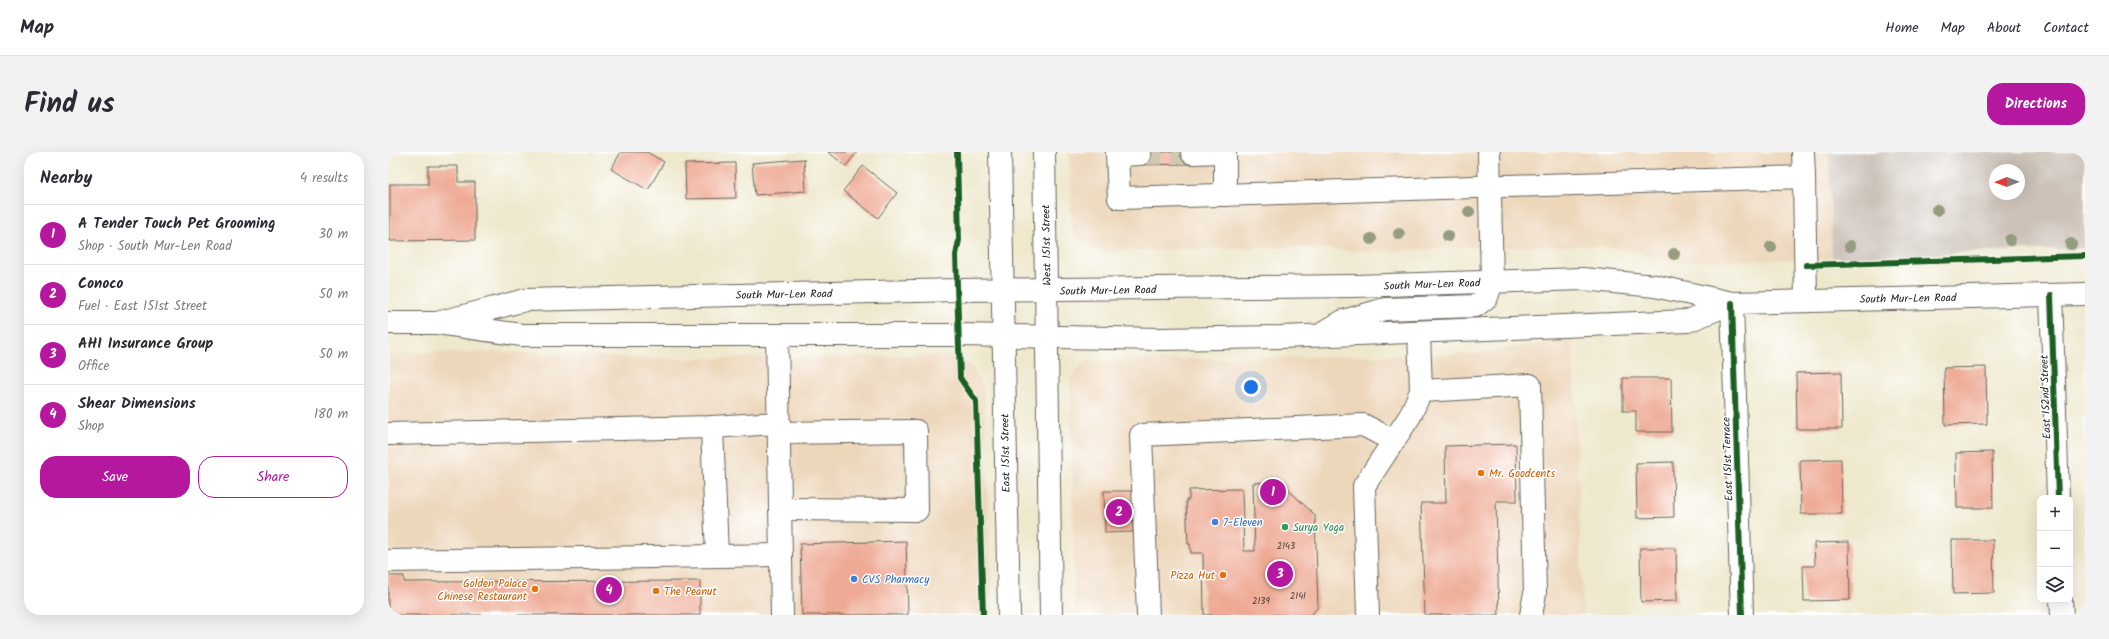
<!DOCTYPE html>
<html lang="en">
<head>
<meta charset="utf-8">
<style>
	:root { --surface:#fff; --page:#f2f2f3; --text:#2b2b33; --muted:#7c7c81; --line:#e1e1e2; --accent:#b5179e }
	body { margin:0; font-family:Kalam,sans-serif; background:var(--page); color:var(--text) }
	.controls { position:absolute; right:12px; bottom:12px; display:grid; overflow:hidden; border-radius:8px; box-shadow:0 4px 16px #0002 }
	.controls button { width:36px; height:36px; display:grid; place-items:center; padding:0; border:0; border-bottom:1px solid var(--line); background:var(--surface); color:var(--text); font:20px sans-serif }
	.compass { position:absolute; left:1601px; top:12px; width:36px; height:36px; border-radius:50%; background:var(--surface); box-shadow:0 4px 16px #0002; rotate:269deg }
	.you { position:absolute; left:863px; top:235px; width:14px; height:14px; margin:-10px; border:3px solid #fff; border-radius:50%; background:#1a73e8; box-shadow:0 0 0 6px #1a73e833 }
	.badge { display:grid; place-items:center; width:26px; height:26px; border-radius:50%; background:var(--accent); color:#fff; font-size:13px; font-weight:700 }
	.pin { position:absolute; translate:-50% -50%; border:2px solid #fff; box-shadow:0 1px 4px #0006 }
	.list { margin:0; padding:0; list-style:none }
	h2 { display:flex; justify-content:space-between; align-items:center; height:52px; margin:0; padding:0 16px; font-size:17px }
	h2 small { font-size:13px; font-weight:400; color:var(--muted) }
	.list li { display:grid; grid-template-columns:26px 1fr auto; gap:12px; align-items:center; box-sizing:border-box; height:60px; padding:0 16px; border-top:1px solid var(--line) }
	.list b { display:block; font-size:15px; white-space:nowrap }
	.list p { margin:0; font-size:13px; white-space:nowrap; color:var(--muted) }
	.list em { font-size:13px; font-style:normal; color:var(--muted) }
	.actions { display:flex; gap:8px; padding:12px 16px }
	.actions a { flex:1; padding:9px 0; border:1px solid var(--accent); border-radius:16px; text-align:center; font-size:14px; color:var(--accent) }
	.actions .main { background:var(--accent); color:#fff }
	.icon { flex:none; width:22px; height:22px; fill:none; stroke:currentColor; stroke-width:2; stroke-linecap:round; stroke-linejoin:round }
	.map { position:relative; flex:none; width:1697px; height:463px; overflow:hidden; border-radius:16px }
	header { display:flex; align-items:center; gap:24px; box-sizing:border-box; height:56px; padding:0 20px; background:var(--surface); border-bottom:1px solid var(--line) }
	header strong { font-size:19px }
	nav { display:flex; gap:22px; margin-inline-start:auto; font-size:14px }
	.intro { display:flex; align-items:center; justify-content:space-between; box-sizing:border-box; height:96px; padding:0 24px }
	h1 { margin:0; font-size:28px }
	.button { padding:10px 18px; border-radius:16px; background:var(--accent); color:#fff; font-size:14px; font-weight:700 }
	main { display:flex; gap:24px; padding:0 24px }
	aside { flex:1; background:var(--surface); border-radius:16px; box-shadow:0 4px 16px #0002 }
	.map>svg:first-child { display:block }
</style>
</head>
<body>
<header>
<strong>Map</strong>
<nav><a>Home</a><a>Map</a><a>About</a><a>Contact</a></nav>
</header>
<div class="intro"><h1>Find us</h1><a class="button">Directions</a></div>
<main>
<aside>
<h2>Nearby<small>4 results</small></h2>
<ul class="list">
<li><span class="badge">1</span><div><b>A Tender Touch Pet Grooming</b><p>Shop · South Mur-Len Road</p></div><em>30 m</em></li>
<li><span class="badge">2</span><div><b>Conoco</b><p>Fuel · East 151st Street</p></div><em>50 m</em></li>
<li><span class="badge">3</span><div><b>AHI Insurance Group</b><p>Office</p></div><em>50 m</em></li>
<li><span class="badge">4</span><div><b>Shear Dimensions</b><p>Shop</p></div><em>180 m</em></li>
</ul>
<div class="actions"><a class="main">Save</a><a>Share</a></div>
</aside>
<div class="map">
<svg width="1697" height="463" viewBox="0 0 1697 463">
	<rect width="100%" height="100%" fill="#fff"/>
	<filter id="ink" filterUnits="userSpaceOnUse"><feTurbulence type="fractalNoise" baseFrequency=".025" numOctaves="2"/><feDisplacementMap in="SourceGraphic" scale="8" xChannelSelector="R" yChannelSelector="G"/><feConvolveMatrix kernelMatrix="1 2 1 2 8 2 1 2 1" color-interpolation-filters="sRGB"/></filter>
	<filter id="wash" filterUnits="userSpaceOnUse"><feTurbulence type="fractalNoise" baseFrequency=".012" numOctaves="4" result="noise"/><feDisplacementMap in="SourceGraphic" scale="16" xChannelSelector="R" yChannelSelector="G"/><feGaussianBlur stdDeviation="0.9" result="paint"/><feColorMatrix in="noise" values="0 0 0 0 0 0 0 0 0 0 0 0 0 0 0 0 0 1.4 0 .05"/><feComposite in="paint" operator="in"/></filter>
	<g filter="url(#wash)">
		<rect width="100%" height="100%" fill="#eee8cd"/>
		<g fill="#edd7bb">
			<polygon points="681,0 1441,0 1444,106 1297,110 1277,109 1246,99 1212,94 1074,95 984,100 917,95 711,99 701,96 684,79"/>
			<polygon points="1185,186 1195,463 687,463 682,227 697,209 1086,202"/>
			<polygon points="111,200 295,207 559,203 572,207 585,216 593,231 596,242 604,463 0,463 0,201"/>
		</g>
		<path fill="#ccc2b9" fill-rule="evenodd" d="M1441,0h256v96l-253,10zM1607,18h24v24h-24z"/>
		<g id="blocks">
			<g fill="#eeaa94">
				<polygon points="233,0 259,0 276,10 260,38 223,17"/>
				<polygon points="440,0 469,0 458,14"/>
				<polygon points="752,0 804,0 805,12 752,13"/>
				<polygon points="416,7 418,39 367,43 364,11"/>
				<polygon points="347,11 348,46 298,47 297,12"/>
				<polygon points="40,14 70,14 70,30 87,30 87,88 2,89 2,32 40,32"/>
				<polygon points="475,14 509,41 490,66 455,39"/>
				<polygon points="1598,215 1599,272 1557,273 1556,216"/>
				<polygon points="1453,220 1454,277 1409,277 1408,221"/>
				<polygon points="1235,226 1283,226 1284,280 1248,280 1248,259 1235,259"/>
				<polygon points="1128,292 1129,349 1108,349 1111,463 1037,463 1033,351 1058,351 1057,294"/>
				<polygon points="1604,300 1605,356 1569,356 1568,301"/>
				<polygon points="1453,307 1454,362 1413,362 1412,308"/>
				<polygon points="1285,310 1286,365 1249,366 1248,311"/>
				<polygon points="892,330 927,363 930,455 923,463 816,463 815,401 803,401 802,392 800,392 798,348 801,348 801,338 854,337 856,399 867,399 865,331"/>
				<polygon points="716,339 744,339 745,380 717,381"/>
				<polygon points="1564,388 1605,388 1606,441 1565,442"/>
				<polygon points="518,389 520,463 414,463 412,392"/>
				<polygon points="1461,390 1462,448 1416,449 1415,414 1427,414 1426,391"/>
				<polygon points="1252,396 1288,396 1289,449 1253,450"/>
				<polygon points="0,424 16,424 16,430 312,429 312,463 0,463"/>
			</g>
		</g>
	</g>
	<g filter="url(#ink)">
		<use href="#blocks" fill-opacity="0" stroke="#66635a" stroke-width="1"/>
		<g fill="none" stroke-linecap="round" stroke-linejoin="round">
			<polyline stroke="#cec9b2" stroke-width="22" stroke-dasharray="22 11" stroke-linecap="butt" points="752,2 804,1"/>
			<defs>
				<g id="minor">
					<polyline points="729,0 731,46 1416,25 1418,147"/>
					<polyline points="837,0 837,43"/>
					<polyline points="1101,0 1104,130"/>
					<polyline points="1415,0 1416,25"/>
					<polyline points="804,1 835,0"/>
					<polyline points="729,3 752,2"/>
					<polyline points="1663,143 1670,346"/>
					<polyline points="1344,151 1354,463"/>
					<polyline points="389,183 394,463"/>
					<polyline points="1033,239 1142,233 1147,441 1143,463"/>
					<polyline points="324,275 329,404"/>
					<polyline points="391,281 528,279 529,358 392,357"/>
					<polyline points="0,282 324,275 391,271"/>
					<polyline points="0,409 393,403"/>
					<polyline points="1673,448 1674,463"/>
					<polyline points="760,463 753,283 975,273 1006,289"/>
					<polyline points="980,463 976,334 1022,264 1033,239 1031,180"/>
				</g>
				<g id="major">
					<polyline points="612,0 621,463"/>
					<polyline points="656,0 663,463"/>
					<polyline points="0,171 49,171 134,183 571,183 772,187 893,185 1300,169 1344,151"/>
					<polyline points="49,171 137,148 569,138 966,134 1195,127 1267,134 1344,151 1697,142"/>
					<polyline points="938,179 955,169 997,157 1088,154 1099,145 1104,130"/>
				</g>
			</defs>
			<use href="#minor" stroke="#66635a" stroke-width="24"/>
			<use href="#major" stroke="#66635a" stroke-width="24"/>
			<use href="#minor" stroke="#fff" stroke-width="22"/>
			<use href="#major" stroke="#fff" stroke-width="22"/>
			<defs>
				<g id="cycleway">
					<polyline points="569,0 571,88 568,103 572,226 588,249 595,463"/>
					<polyline points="1418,113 1697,104"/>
					<polyline points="1663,143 1670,346"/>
					<polyline points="1344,151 1354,463"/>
				</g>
			</defs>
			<use href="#cycleway" stroke="#fff" stroke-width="8"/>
			<use href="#cycleway" stroke="#1b5e20" stroke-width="6"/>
		</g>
		<g fill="#959c80">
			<circle cx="1549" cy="58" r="6"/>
			<circle cx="1081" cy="60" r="6"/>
			<circle cx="1011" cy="82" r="6"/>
			<circle cx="1060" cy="84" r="6"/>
			<circle cx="983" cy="87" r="6"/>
			<circle cx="1622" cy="88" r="6"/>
			<circle cx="1683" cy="92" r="6"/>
			<circle cx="1462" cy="94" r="6"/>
			<circle cx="1383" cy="95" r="6"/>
			<circle cx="1286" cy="102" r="6"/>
		</g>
	</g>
	<g fill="#e8710a" stroke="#fff" stroke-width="1.5">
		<circle cx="1093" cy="321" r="4"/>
		<circle cx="835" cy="423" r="4"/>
		<circle cx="147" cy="437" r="4"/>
		<circle cx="268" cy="439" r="4"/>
	</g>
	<g fill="#3f7fe0" stroke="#fff" stroke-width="1.5">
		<circle cx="827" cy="370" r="4"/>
		<circle cx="466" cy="427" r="4"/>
	</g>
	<circle fill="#2e9e5b" stroke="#fff" stroke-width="1.5" cx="897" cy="375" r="4"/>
	<g text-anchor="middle" stroke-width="3" stroke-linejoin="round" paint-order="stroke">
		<g font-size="9" fill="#50403a">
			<text x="898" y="397">2143</text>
			<text x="910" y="447">2141</text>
			<text x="873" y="452">2139</text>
		</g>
		<g font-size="11" fill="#1c1c1c" stroke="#fff">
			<text transform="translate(658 93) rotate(-91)" y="4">West 151st Street</text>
			<text transform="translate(1044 132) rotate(-2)" y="4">South Mur-Len Road</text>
			<text transform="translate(720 138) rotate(-1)" y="4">South Mur-Len Road</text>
			<text transform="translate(396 142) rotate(-1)" y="4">South Mur-Len Road</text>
			<text transform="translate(1520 146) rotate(-1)" y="4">South Mur-Len Road</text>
			<text transform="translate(1657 245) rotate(-92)" y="4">East 152nd Street</text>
			<text transform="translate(617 301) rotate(-91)" y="4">East 151st Street</text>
			<text transform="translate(1339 307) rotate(-92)" y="4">East 151st Terrace</text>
		</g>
		<g font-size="11" fill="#c56008" stroke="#fff" text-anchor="start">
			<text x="1101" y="325">Mr. Goodcents</text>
			<text x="827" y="427" text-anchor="end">Pizza Hut</text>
			<text x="139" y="435" text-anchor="end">Golden Palace<tspan x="139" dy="13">Chinese Restaurant</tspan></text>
			<text x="276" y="443">The Peanut</text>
		</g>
		<g font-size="11" fill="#366cbe" stroke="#fff" text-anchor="start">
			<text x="835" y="374">7-Eleven</text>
			<text x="474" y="431">CVS Pharmacy</text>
		</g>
		<g font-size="11" fill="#27864d" stroke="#fff" text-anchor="start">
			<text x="905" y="379">Surya Yoga</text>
		</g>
	</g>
</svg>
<div class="controls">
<button>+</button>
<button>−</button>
<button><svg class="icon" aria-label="layers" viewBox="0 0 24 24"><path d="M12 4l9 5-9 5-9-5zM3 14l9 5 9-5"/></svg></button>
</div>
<svg class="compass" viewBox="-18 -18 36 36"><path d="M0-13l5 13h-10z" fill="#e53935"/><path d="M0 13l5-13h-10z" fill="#7c7c81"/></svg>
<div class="you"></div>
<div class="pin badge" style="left:885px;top:340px">1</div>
<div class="pin badge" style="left:731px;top:360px">2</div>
<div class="pin badge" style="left:892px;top:422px">3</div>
<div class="pin badge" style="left:221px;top:438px">4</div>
</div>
</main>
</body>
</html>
